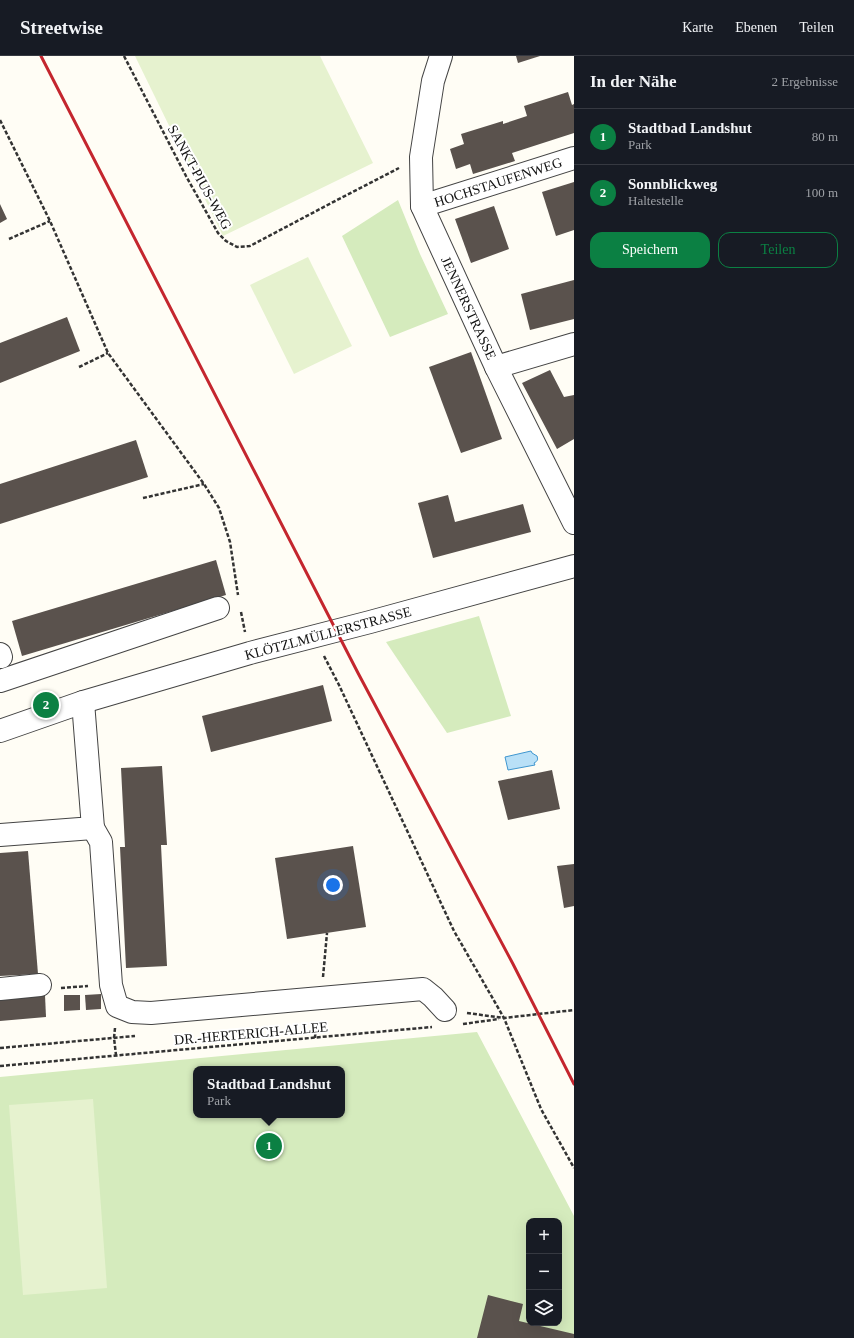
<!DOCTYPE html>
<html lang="de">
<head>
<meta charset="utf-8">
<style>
	:root { --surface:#171b24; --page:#242831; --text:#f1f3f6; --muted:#9ea1a6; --line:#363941; --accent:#0b8043 }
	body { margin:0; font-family:Georgia,serif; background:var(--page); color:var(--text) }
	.controls { position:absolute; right:12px; bottom:12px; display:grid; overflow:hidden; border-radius:8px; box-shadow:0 4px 16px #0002 }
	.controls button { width:36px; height:36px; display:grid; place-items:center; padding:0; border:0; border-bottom:1px solid var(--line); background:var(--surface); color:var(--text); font:20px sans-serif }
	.you { position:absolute; left:333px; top:829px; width:14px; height:14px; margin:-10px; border:3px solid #fff; border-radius:50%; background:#1a73e8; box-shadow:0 0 0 6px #1a73e833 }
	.badge { display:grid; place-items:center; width:26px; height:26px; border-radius:50%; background:var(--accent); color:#fff; font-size:13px; font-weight:700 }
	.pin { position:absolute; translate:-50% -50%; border:2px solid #fff; box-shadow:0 1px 4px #0006 }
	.popup { position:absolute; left:193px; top:1010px; width:152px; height:52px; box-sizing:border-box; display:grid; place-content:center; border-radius:8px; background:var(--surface); filter:drop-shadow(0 1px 3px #0005); font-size:13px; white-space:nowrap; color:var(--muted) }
	.popup b { font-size:15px; color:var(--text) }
	.popup::after { content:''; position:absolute; left:50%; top:100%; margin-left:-8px; border:8px solid transparent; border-top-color:var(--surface) }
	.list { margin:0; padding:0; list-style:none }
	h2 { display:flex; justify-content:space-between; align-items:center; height:52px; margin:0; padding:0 16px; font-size:17px }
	h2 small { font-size:13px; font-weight:400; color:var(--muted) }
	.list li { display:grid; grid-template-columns:26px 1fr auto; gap:12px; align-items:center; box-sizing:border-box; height:56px; padding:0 16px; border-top:1px solid var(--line) }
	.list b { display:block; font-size:15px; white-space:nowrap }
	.list p { margin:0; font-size:13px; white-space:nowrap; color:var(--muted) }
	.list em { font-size:13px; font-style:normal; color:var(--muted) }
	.actions { display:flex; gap:8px; padding:12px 16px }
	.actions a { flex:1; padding:9px 0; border:1px solid var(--accent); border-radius:12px; text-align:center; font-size:14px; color:var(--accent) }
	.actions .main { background:var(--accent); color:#fff }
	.icon { flex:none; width:22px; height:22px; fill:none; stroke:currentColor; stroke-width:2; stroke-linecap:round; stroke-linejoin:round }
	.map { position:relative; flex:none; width:574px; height:1282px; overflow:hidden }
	header { display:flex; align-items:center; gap:24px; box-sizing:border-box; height:56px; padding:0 20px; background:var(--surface); border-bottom:1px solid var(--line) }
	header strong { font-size:19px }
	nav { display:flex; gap:22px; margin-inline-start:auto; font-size:14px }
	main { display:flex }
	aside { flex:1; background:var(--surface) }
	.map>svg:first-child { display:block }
</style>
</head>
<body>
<header>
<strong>Streetwise</strong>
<nav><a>Karte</a><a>Ebenen</a><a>Teilen</a></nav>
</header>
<main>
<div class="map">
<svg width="574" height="1282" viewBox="0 0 574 1282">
	<rect width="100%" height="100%" fill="#fffdf5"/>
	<g fill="#d5ebbd" fill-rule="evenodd">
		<polygon points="398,144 420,198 448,258 390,281 342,180"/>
		<polygon points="479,560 511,660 447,677 386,586"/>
		<path d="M477,976l97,184v122h-574v-261zM196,1013h146v46h-146zM529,1165h30v102h-30z"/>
	</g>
	<g fill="#e6f2cf">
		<polygon points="135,0 320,0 373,107 223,180"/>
		<polygon points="308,201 352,290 294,318 250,229"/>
		<polygon points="93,1043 107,1232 23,1239 9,1049"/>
	</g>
	<path fill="#b9e0f7" stroke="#3f96cf" d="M531,695l1,2 5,3c1,3 1,5 -3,7l1,2 -27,5 -3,-13z"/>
	<g fill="#5a524d">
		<polygon points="516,0 540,0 518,7"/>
		<polygon points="568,36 572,49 574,48 574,77 512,97 515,105 473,118 470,108 456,113 450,93 464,88 461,78 503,65 503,68 527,60 524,50"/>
		<polygon points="574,126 574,174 556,180 542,136"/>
		<polygon points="0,148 7,163 0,167"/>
		<polygon points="494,150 509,193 471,207 455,163"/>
		<polygon points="574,224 574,263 530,274 521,238"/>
		<polygon points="67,261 80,295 0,327 0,287"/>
		<polygon points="471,296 502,383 461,397 429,311"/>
		<polygon points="550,314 564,341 574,339 574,383 557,393 522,327"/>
		<polygon points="136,384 148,421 0,468 0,428"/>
		<polygon points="448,439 455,466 523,448 531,476 433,502 418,447"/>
		<polygon points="216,504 226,539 22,600 12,565"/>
		<polygon points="323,629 332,665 211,696 202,660"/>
		<polygon points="162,710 167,789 161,789 167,910 126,912 120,791 125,791 121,712"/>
		<polygon points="552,714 560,753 508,764 498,725"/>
		<polygon points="353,790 366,871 287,883 275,802"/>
		<polygon points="28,795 38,918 0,920 0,797"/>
		<polygon points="574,808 574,850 564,852 557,810"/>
		<polygon points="101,938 101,953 86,954 85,939"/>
		<polygon points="45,939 46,961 0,965 0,943"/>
		<polygon points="64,939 80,939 80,954 64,955"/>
		<polygon points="488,1239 523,1248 519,1265 574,1278 574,1282 477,1282"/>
	</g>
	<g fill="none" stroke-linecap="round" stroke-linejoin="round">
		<defs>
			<g id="minor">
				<polyline points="441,0 433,25 421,101 422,150 496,311 574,467"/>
				<polyline points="422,150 574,102"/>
				<polyline points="496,311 574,288"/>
				<polyline points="0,598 1,601"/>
				<polyline points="0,625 218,552"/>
				<polyline points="0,675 83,646 250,597 370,566 574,510"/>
				<polyline points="93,772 101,786 111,929 117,950 132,956 151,957 423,933 433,941 445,954"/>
				<polyline points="0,779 93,772 83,646"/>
				<polyline points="0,933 40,929"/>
			</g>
		</defs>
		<use href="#minor" stroke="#444" stroke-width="24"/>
		<g stroke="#333" stroke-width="2.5" stroke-dasharray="4 2" stroke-linecap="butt">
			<polyline points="124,0 186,120 218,177 226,185 237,191 250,190 337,144 399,112"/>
			<polyline points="0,64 50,165 108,297 204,428 219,452 230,486 238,539"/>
			<polyline points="9,183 50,165"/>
			<polyline points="79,311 108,297"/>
			<polyline points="143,442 204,428"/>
			<polyline points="241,556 245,576"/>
			<polyline points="324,600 339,629 454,875 504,962 541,1053 574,1112"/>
			<polyline points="323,921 327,877"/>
			<polyline points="61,932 88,930"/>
			<polyline points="467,957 504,962 574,954"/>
			<polyline points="463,968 499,963"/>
			<polyline points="115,972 114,982 116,999"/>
			<polyline points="315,982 316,965"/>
			<polyline points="0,992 135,980"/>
			<polyline points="0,1010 432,971"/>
		</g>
		<use href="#minor" stroke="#fff" stroke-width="22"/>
		<polyline stroke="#c4262e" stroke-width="3" points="41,0 358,617 513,908 574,1028"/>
	</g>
	<g text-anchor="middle" stroke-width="4" stroke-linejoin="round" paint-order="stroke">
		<g font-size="14" fill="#111" stroke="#fff">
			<text transform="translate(200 121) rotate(61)" y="5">SANKT-PIUS-WEG</text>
			<text transform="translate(498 126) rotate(-18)" y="5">HOCHSTAUFENWEG</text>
			<text transform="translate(469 252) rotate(65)" y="5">JENNERSTRASSE</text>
			<text transform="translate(328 577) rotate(-15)" y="5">KLÖTZLMÜLLERSTRASSE</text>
			<text transform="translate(251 977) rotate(-5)" y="5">DR.-HERTERICH-ALLEE</text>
		</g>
	</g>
</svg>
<div class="controls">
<button>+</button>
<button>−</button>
<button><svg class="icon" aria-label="layers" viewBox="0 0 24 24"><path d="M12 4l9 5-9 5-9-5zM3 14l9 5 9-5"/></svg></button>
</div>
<div class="you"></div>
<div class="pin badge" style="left:269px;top:1090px">1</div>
<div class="popup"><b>Stadtbad Landshut</b>Park</div>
<div class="pin badge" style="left:46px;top:649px">2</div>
</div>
<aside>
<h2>In der Nähe<small>2 Ergebnisse</small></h2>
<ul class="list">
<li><span class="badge">1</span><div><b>Stadtbad Landshut</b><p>Park</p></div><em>80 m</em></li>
<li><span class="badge">2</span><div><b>Sonnblickweg</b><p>Haltestelle</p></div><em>100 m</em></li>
</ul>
<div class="actions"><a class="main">Speichern</a><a>Teilen</a></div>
</aside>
</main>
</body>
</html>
